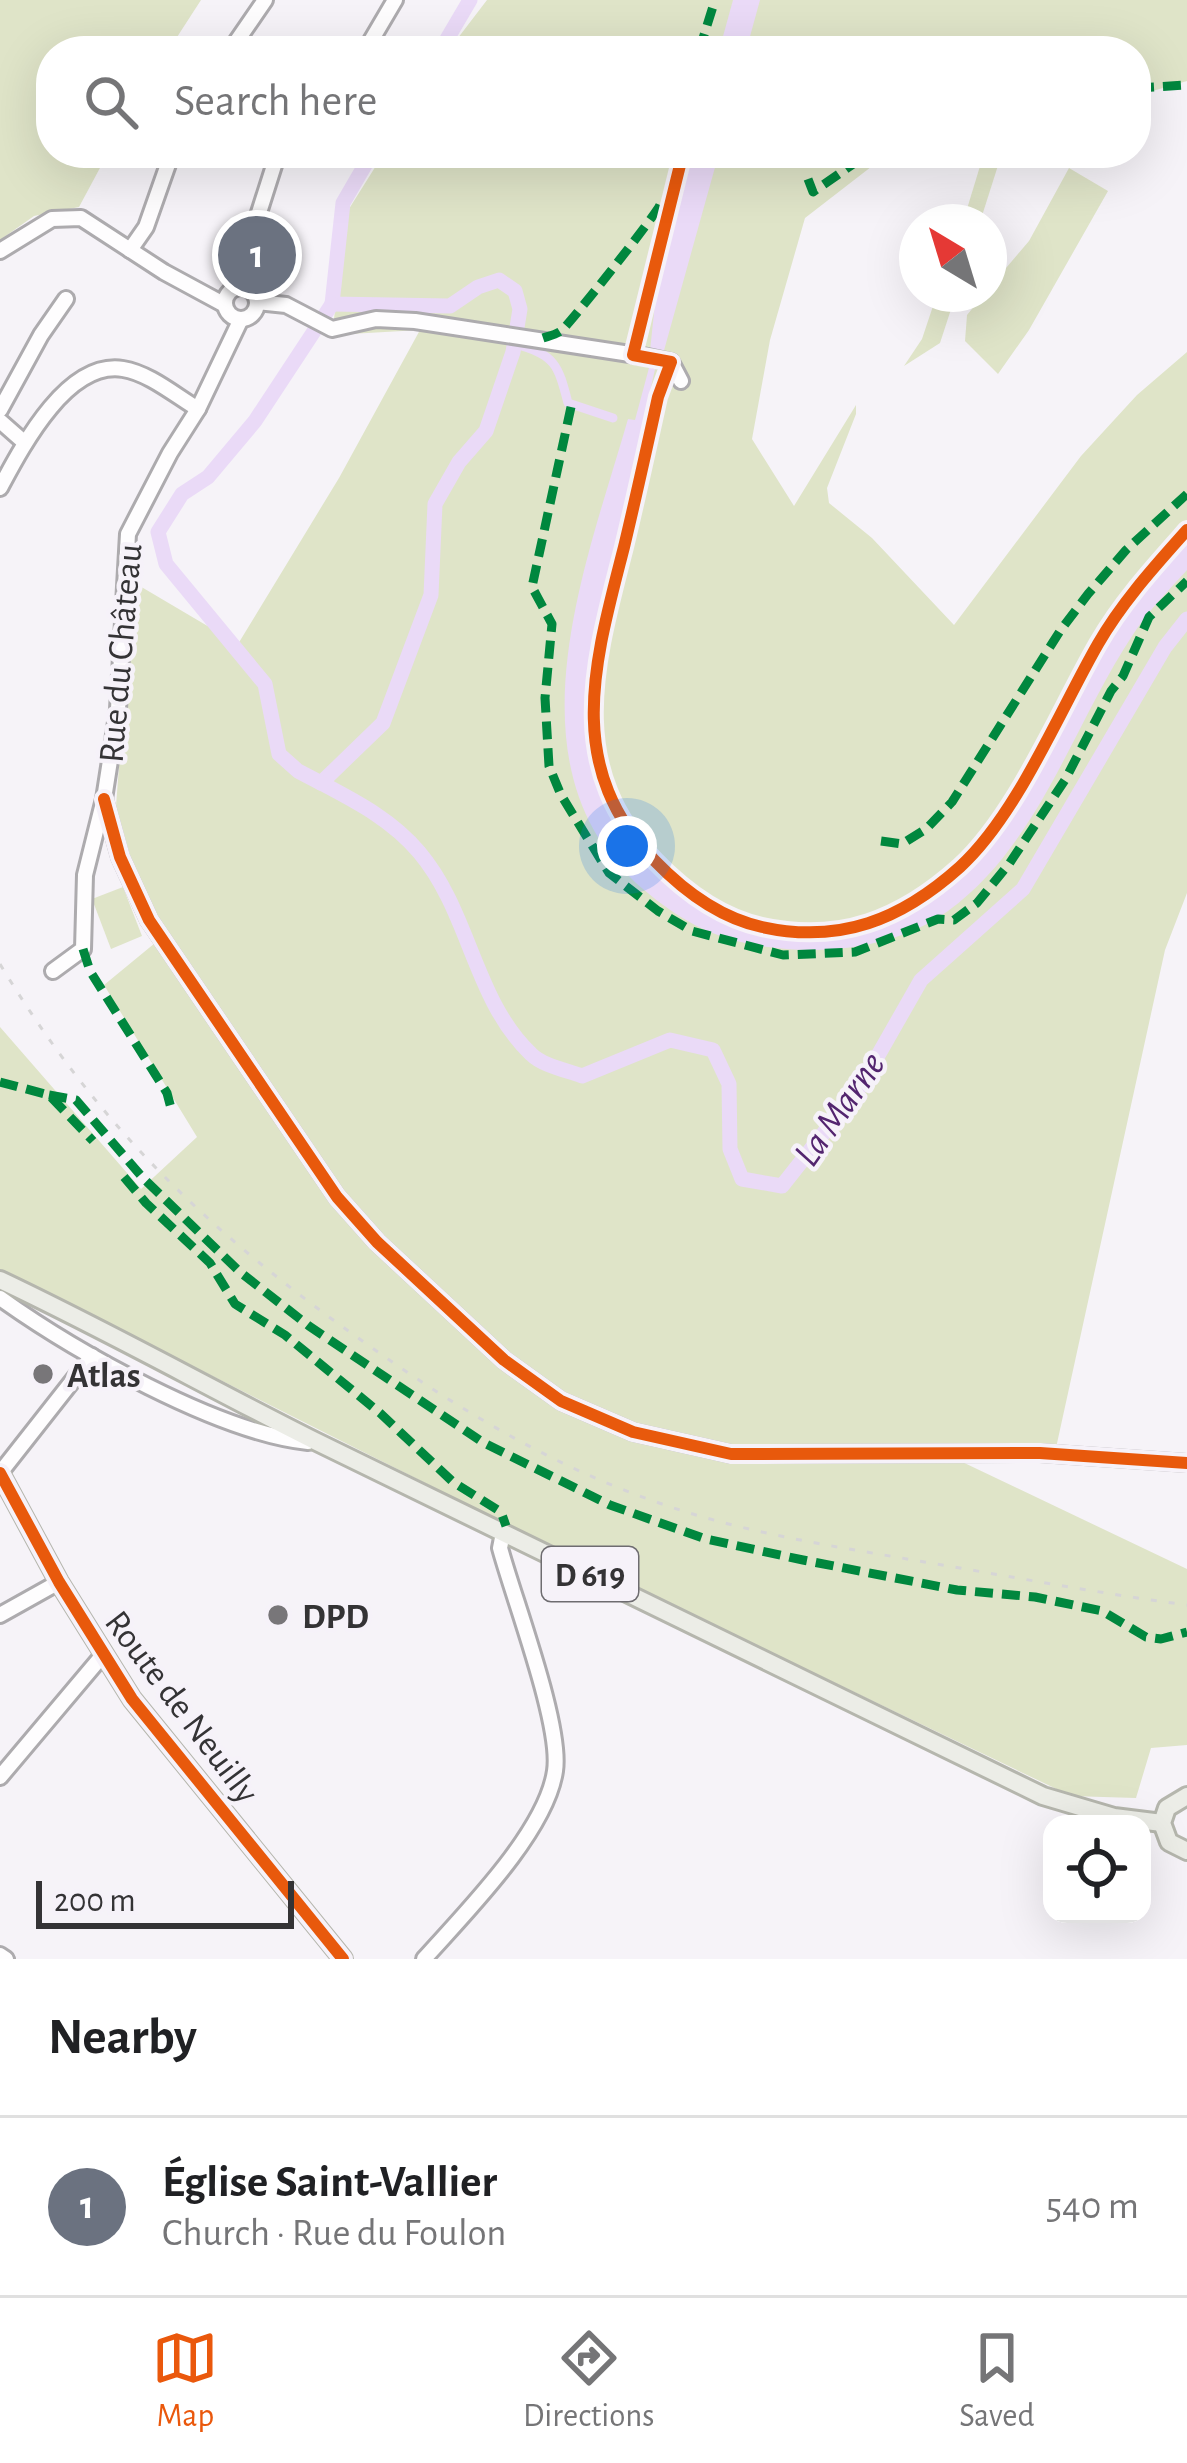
<!DOCTYPE html>
<html lang="en">
<head>
<meta charset="utf-8">
<style>
	:root { --surface:#fff; --page:#f6f6f6; --text:#202124; --muted:#757577; --line:#e0e0e0; --accent:#ea580c }
	body { margin:0; font-family:"Alegreya Sans",sans-serif; background:var(--page); color:var(--text) }
	.controls { position:absolute; right:36px; bottom:36px; display:grid; overflow:hidden; border-radius:24px; box-shadow:0 12px 48px #0002 }
	.controls button { width:108px; height:108px; display:grid; place-items:center; padding:0; border:0; border-bottom:3px solid var(--line); background:var(--surface); color:var(--text); font:60px sans-serif }
	.compass { position:absolute; left:899px; top:204px; width:108px; height:108px; border-radius:50%; background:var(--surface); box-shadow:0 12px 48px #0002; rotate:322deg }
	.scale { position:absolute; left:36px; bottom:30px; width:258px; box-sizing:border-box; padding-left:12px; border:6px solid #343335; border-top:0; font-size:33px; line-height:42px; white-space:nowrap; color:#343335; -webkit-text-stroke:9px #f6f2f9; paint-order:stroke }
	.you { position:absolute; left:627px; top:846px; width:42px; height:42px; margin:-30px; border:9px solid #fff; border-radius:50%; background:#1a73e8; box-shadow:0 0 0 18px #1a73e833 }
	.badge { display:grid; place-items:center; width:78px; height:78px; border-radius:50%; background:var(--accent); color:#fff; font-size:39px; font-weight:700 }
	.pin { position:absolute; translate:-50% -50%; border:6px solid #fff; box-shadow:0 3px 12px #0006 }
	.list { margin:0; padding:0; list-style:none }
	h2 { display:flex; justify-content:space-between; align-items:center; height:156px; margin:0; padding:0 48px; font-size:51px }
	h2 small { font-size:39px; font-weight:400; color:var(--muted) }
	.list li { display:grid; grid-template-columns:78px 1fr auto; gap:36px; align-items:center; box-sizing:border-box; height:180px; padding:0 48px; border-top:3px solid var(--line) }
	.list b { display:block; font-size:45px; white-space:nowrap }
	.list p { margin:0; font-size:39px; white-space:nowrap; color:var(--muted) }
	.list em { font-size:39px; font-style:normal; color:var(--muted) }
	.icon { flex:none; width:66px; height:66px; fill:none; stroke:currentColor; stroke-width:2; stroke-linecap:round; stroke-linejoin:round }
	.map { position:relative; flex:none; width:1187px; height:1959px; overflow:hidden }
	.search { position:absolute; background:var(--surface); box-shadow:0 12px 48px #0002; left:36px; right:36px; top:36px; height:132px; display:flex; align-items:center; gap:30px; box-sizing:border-box; padding:0 42px; border-radius:48px; color:var(--muted); font-size:45px }
	.sheet { height:336px; background:var(--surface) }
	nav { display:flex; justify-content:space-around; align-items:center; box-sizing:border-box; height:168px; border-top:3px solid var(--line); background:var(--surface); font-size:33px; color:var(--muted) }
	nav a { display:grid; justify-items:center; gap:6px }
	nav .on { color:var(--accent) }
	.map>svg:first-child { display:block }
</style>
</head>
<body>
<div class="map">
<svg width="1187" height="1959" viewBox="0 0 1187 1959">
	<rect width="100%" height="100%" fill="#f6f3f8"/>
	<g fill="#dfe4c8">
		<polygon points="0,0 201,0 168,51 51,51 51,153 108,153 79,207 34,216 0,240"/>
		<polygon points="487,0 1187,0 1187,81 1149,92 1136,103 1136,51 448,51"/>
		<polygon points="384,153 898,153 880,160 805,218 770,340 752,439 794,506 856,405 856,414 827,488 829,503 872,538 954,625 1081,456 1137,395 1187,352 1187,893 1165,950 1054,1457 956,1459 1187,1569 1187,1745 1151,1748 1136,1798 1071,1796 564,1553 0,1269 0,1027 141,1189 197,1137 104,985 155,943 116,806 133,582 238,644 339,478 420,330 332,335 347,212"/>
		<polygon points="984,153 1002,153 980,222 963,222"/>
		<polygon points="1069,168 1108,191 1029,330 998,374 965,341 967,315 984,294 989,294 989,288 1029,241"/>
		<polygon points="937,294 956,294 940,343 904,366 922,339"/>
		<polygon points="123,887 142,936 111,949 92,899"/>
	</g>
	<g fill="#eadaf7">
		<polygon points="733,0 760,0 746,51 719,51"/>
		<path d="M693,153h26l-56,201 -5,2 -15,66 5,2 -4,25c-16,64 -33,129 -46,194 -7,32 -16,66 -11,99 6,42 29,82 56,112 79,87 194,114 293,39 88,-67 121,-181 181,-270 20,-31 45,-57 70,-84v31c-18,20 -38,40 -53,63 -61,91 -94,211 -186,278 -55,39 -129,45 -193,34 -45,-8 -78,-27 -112,-56 -141,-120 -57,-323 -15,-470l7,1 18,-67 -3,-2 5,-48z"/>
	</g>
	<g fill="none" stroke-linecap="round" stroke-linejoin="round">
		<path stroke="#eadaf7" stroke-width="9" d="M515,344c40,11 43,20 53,59l45,15"/>
		<g stroke="#eadaf7" stroke-width="15">
			<polyline points="440,51 470,0"/>
			<path d="M372,153l-29,50 -11,101 118,2 28,-19 21,-7 16,11 5,18 -7,43 -27,79 -27,31 -24,42 -4,91 -48,128 -62,60c36,19 71,37 98,69 51,60 55,148 112,202 12,12 35,16 51,22l88,-36 43,10 16,34 1,65 12,30 40,7 78,-99 61,-107 102,-91 142,-242 22,-28"/>
			<polyline points="321,783 298,771 279,754 265,684 166,564 158,532 182,494 208,477 255,421 332,304"/>
		</g>
		<defs>
			<g id="minor">
				<polyline points="230,51 265,0"/>
				<polyline points="365,51 395,0"/>
				<polyline points="130,250 146,227 172,153"/>
				<polyline points="0,251 52,219 81,218 164,272 225,305"/>
				<circle cx="241" cy="303" r="16"/>
				<polyline points="235,288 278,153"/>
				<polyline points="257,302 286,305 332,329 376,319 415,321 643,356 671,362 681,381"/>
				<polyline points="0,410 41,335 66,299"/>
				<polyline points="0,421 25,443"/>
				<path d="M0,488c22,-41 67,-128 123,-119 26,4 53,27 75,40"/>
				<polyline points="104,799 120,857 149,920 337,1197 377,1242 504,1360 561,1401 633,1432 731,1454 1040,1453 1187,1463"/>
				<polyline points="53,971 83,949 85,875 104,799 118,709 128,534 170,453 198,409 241,319"/>
				<path d="M0,1298c74,53 219,135 308,144"/>
				<polyline points="0,1473 92,1356"/>
				<polyline points="0,1615 59,1582"/>
				<polyline points="0,1777 102,1656"/>
				<polyline points="0,1955 6,1959"/>
				<path d="M424,1959c41,-46 122,-127 131,-188 7,-46 -41,-171 -55,-223l3,-15"/>
			</g>
			<g id="major">
				<path d="M0,1280c108,51 211,109 317,162l726,354 71,21 48,6"/>
				<polyline points="0,1473 59,1582 132,1699 343,1959"/>
				<polyline points="1187,1796 1167,1808 1162,1823 1169,1842 1187,1851"/>
			</g>
		</defs>
		<use href="#minor" stroke="#adabae" stroke-width="20"/>
		<use href="#major" stroke="#b5b6ad" stroke-width="22"/>
		<use href="#minor" stroke="#fefdfe" stroke-width="14"/>
		<use href="#major" stroke="#ecede7" stroke-width="16"/>
		<path stroke="#d6d5d6" stroke-width="3" stroke-dasharray="6 12" stroke-linecap="butt" d="M0,964c99,164 212,271 368,381 93,66 186,122 294,159 83,29 170,42 257,57 89,15 178,32 268,44"/>
		<g stroke="#00873e" stroke-width="9" stroke-dasharray="18 9" stroke-linecap="butt">
			<polyline points="699,51 715,0"/>
			<polyline points="1136,88 1187,85"/>
			<polyline points="808,179 813,192 869,153"/>
			<path d="M543,338c6,-2 12,-3 18,-7 7,-5 95,-116 99,-126"/>
			<polyline points="571,407 532,587 552,624 545,698 549,766 561,795 609,873 658,911 692,931 783,955 855,952 938,919 954,920 977,903 1009,864 1065,780 1111,691 1123,676 1149,617 1187,581"/>
			<polyline points="881,841 902,844 926,829 952,802 1060,631 1088,594 1126,550 1187,494"/>
			<polyline points="83,949 90,971 167,1093 172,1112"/>
			<polyline points="0,1082 49,1095 93,1141"/>
			<polyline points="49,1095 76,1100 143,1178 240,1272 309,1326 484,1443 610,1505 706,1539 803,1560 957,1590 1035,1597 1102,1611 1146,1637 1161,1639 1187,1632"/>
			<polyline points="124,1177 146,1203 210,1263 235,1304 285,1335 380,1413 453,1482 501,1512 506,1526"/>
		</g>
		<defs>
			<g id="cycleway">
				<path d="M683,153l-50,202 38,7 -13,35c-11,50 -22,100 -34,150 -29,114 -62,219 31,314 29,30 66,57 107,66 78,17 139,-7 198,-60 57,-52 99,-155 138,-223 24,-42 57,-78 89,-114"/>
				<polyline points="104,799 120,857 149,920 337,1197 377,1242 504,1360 561,1401 633,1432 731,1454 1040,1453 1187,1463"/>
				<polyline points="0,1473 59,1582 132,1699 343,1959"/>
			</g>
		</defs>
		<use href="#cycleway" stroke="#f6f2f9" stroke-width="20"/>
		<use href="#cycleway" stroke="#e8590c" stroke-width="12"/>
	</g>
	<g fill="#787679" stroke="#f6f2f9" stroke-width="4.5">
		<circle cx="43" cy="1374" r="12"/>
		<circle cx="278" cy="1615" r="12"/>
	</g>
	<g text-anchor="middle" stroke-width="9" stroke-linejoin="round" paint-order="stroke">
		<rect fill="#f6f2f9" stroke="#6e6c70" stroke-width="3" x="542" y="1547" width="96" height="54" rx="9"/>
		<g font-size="33" font-weight="bold" fill="#343335">
			<text x="590" y="1586">D 619</text>
		</g>
		<g font-size="36" fill="#343335" stroke="#f6f2f9">
			<text transform="translate(119 653) rotate(-85)" y="13">Rue du Château</text>
			<text transform="translate(183 1706) rotate(53)" y="13">Route de Neuilly</text>
		</g>
		<g font-size="36" font-weight="bold" fill="#343335" stroke="#f6f2f9" text-anchor="start">
			<text x="67" y="1387">Atlas</text>
			<text x="302" y="1628">DPD</text>
		</g>
		<g font-size="39" font-style="italic" fill="#53256f" stroke="#f6f2f9">
			<text transform="translate(838 1108) rotate(-55)" y="14">La Marne</text>
		</g>
	</g>
</svg>
<div class="controls">
<button><svg class="icon" aria-label="locate" viewBox="0 0 24 24"><circle cx="12" cy="12" r="6"/><path d="M12 2v4M12 18v4M2 12h4M18 12h4"/></svg></button>
</div>
<svg class="compass" viewBox="-18 -18 36 36"><path d="M0-13l5 13h-10z" fill="#e53935"/><path d="M0 13l5-13h-10z" fill="#757577"/></svg>
<div class="scale">200 m</div>
<div class="you"></div>
<div class="pin badge" style="left:257px;top:255px;background:#6b7280">1</div>
<div class="search"><svg class="icon" aria-label="search" viewBox="0 0 24 24"><circle cx="10" cy="10" r="6"/><path d="M15 15l6 6"/></svg>Search here</div>
</div>
<section class="sheet">
<h2>Nearby<small></small></h2>
<ul class="list">
<li><span class="badge" style="background:#6b7280">1</span><div><b>Église Saint-Vallier</b><p>Church · Rue du Foulon</p></div><em>540 m</em></li>
</ul>
</section>
<nav>
<a class="on"><svg class="icon" aria-label="map" viewBox="0 0 24 24"><path d="M3 6l6-2 6 2 6-2v14l-6 2-6-2-6 2zM9 4v14M15 6v14"/></svg>Map</a>
<a><svg class="icon" aria-label="directions" viewBox="0 0 24 24"><path d="M12 3l9 9-9 9-9-9zM9 14v-3h6M13 9l2 2-2 2"/></svg>Directions</a>
<a><svg class="icon" aria-label="saved" viewBox="0 0 24 24"><path d="M7 4h10v16l-5-4-5 4z"/></svg>Saved</a>
</nav>
</body>
</html>
